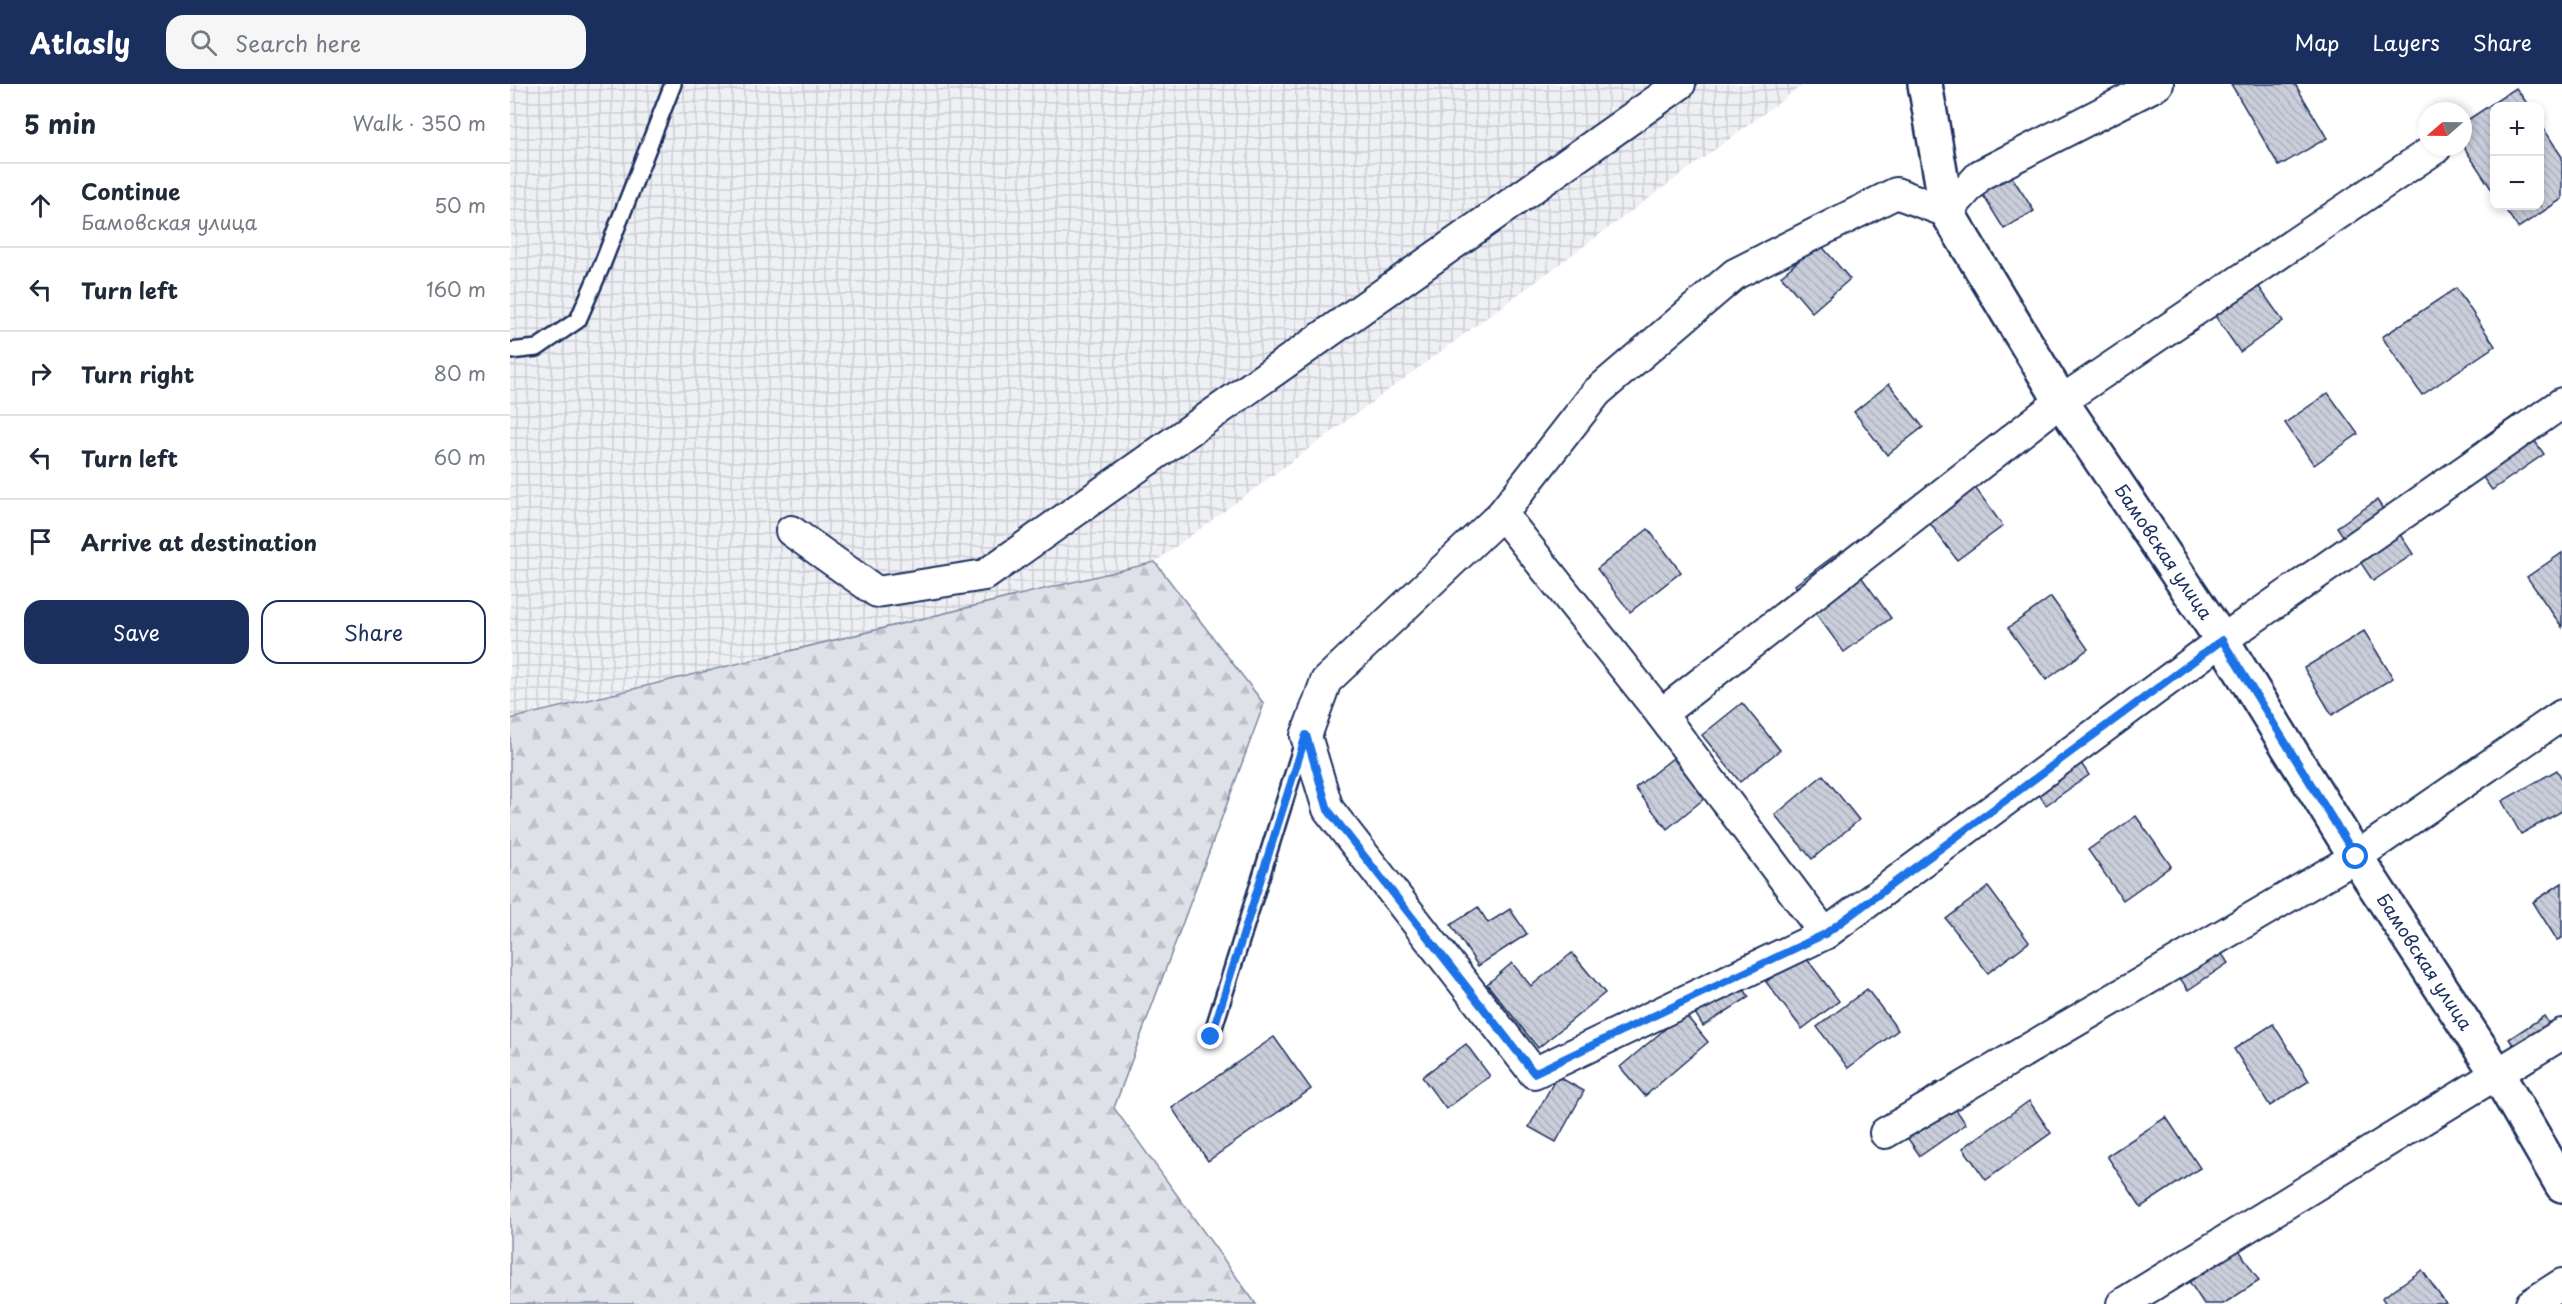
<!DOCTYPE html>
<html lang="en">
<head>
<meta charset="utf-8">
<style>
	:root { --surface:#fff; --page:#f6f6f7; --text:#1f2937; --muted:#747a83; --line:#e0e1e3; --accent:#1b2f5e }
	body { margin:0; font-family:"Playpen Sans",sans-serif; background:var(--page); color:var(--text) }
	.controls { position:absolute; right:18px; top:18px; display:grid; overflow:hidden; border-radius:12px; box-shadow:0 3px 9px #0003 }
	.controls button { width:54px; height:54px; display:grid; place-items:center; padding:0; border:0; border-bottom:2px solid var(--line); background:var(--surface); color:var(--text); font:30px sans-serif }
	.compass { position:absolute; left:1908px; top:18px; width:54px; height:54px; border-radius:50%; background:var(--surface); box-shadow:0 3px 9px #0003; rotate:250deg }
	.stop { position:absolute; width:18px; height:18px; margin:-14px; border:4px solid #1a73e8; border-radius:50%; background:#fff }
	.stop.end { background:#1a73e8; border-color:#fff; box-shadow:0 2px 6px #0008 }
	.list { margin:0; padding:0; list-style:none }
	h2 { display:flex; justify-content:space-between; align-items:center; height:78px; margin:0; padding:0 24px; font-size:26px }
	h2 small { font-size:20px; font-weight:400; color:var(--muted) }
	.list li { display:grid; grid-template-columns:39px 1fr auto; gap:18px; align-items:center; box-sizing:border-box; height:84px; padding:0 24px; border-top:2px solid var(--line) }
	.list b { display:block; font-size:22px; white-space:nowrap }
	.list p { margin:0; font-size:20px; white-space:nowrap; color:var(--muted) }
	.list em { font-size:20px; font-style:normal; color:var(--muted) }
	.actions { display:flex; gap:12px; padding:18px 24px }
	.actions a { flex:1; padding:14px 0; border:2px solid var(--accent); border-radius:18px; text-align:center; font-size:21px; color:var(--accent) }
	.actions .main { background:var(--accent); color:#fff }
	.icon { flex:none; width:33px; height:33px; fill:none; stroke:currentColor; stroke-width:2; stroke-linecap:round; stroke-linejoin:round }
	.map { position:relative; flex:none; width:2052px; height:1220px; overflow:hidden }
	header { display:flex; align-items:center; gap:36px; box-sizing:border-box; height:84px; padding:0 30px; background:var(--accent); color:#fff }
	header strong { font-size:28px }
	nav { display:flex; gap:33px; margin-inline-start:auto; font-size:21px }
	.search { width:420px; height:54px; background:var(--page); display:flex; align-items:center; gap:15px; box-sizing:border-box; padding:0 21px; border-radius:18px; color:var(--muted); font-size:22px }
	main { display:flex }
	aside { flex:1; background:var(--surface) }
	.map>svg:first-child { display:block }
</style>
</head>
<body>
<header>
<strong>Atlasly</strong>
<div class="search"><svg class="icon" aria-label="search" viewBox="0 0 24 24"><circle cx="10" cy="10" r="6"/><path d="M15 15l6 6"/></svg>Search here</div>
<nav><a>Map</a><a>Layers</a><a>Share</a></nav>
</header>
<main>
<aside>
<h2>5 min<small>Walk · 350 m</small></h2>
<ul class="list">
<li><svg class="icon" aria-label="ahead" viewBox="0 0 24 24"><path d="M12 20V5M6 11l6-6 6 6"/></svg><div><b>Continue</b><p>Бамовская улица</p></div><em>50 m</em></li>
<li><svg class="icon" aria-label="left" viewBox="0 0 24 24"><path d="M17 20v-9H6M10 6l-5 5 5 5"/></svg><div><b>Turn left</b></div><em>160 m</em></li>
<li><svg class="icon" aria-label="right" viewBox="0 0 24 24"><path d="M7 20v-9h11M14 6l5 5-5 5"/></svg><div><b>Turn right</b></div><em>80 m</em></li>
<li><svg class="icon" aria-label="left" viewBox="0 0 24 24"><path d="M17 20v-9H6M10 6l-5 5 5 5"/></svg><div><b>Turn left</b></div><em>60 m</em></li>
<li><svg class="icon" aria-label="arrive" viewBox="0 0 24 24"><path d="M6 21V4h12l-3 4 3 4H6"/></svg><div><b>Arrive at destination</b></div></li>
</ul>
<div class="actions"><a class="main">Save</a><a>Share</a></div>
</aside>
<div class="map">
<svg width="2052" height="1220" viewBox="0 0 2052 1220">
	<defs>
		<pattern id="industrial-grid" width="8" height="8" patternUnits="userSpaceOnUse" patternTransform="scale(1.5)"><rect width="8" height="8" fill="#eff0f4"/><path d="M0 4h8M4 0v8" fill="none" stroke="#ccced4"/></pattern>
		<pattern id="forest-firs" width="22" height="20" patternUnits="userSpaceOnUse" patternTransform="scale(1.5)"><rect width="22" height="20" fill="#dee1e7"/><path d="M5 1l3.5 6h-7zM16 11l3.5 6h-7z" fill="#bec1c9"/></pattern>
		<pattern id="building-back-hatch" width="6" height="6" patternUnits="userSpaceOnUse" patternTransform="scale(1.5)"><rect width="6" height="6" fill="#caceda"/><path d="M-1 5l2 2M0 0l6 6M5-1l2 2" fill="none" stroke="#adb1be"/></pattern>
	</defs>
	<rect width="100%" height="100%" fill="#fff"/>
	<filter id="ink" filterUnits="userSpaceOnUse"><feTurbulence type="fractalNoise" baseFrequency=".0167" numOctaves="2"/><feDisplacementMap in="SourceGraphic" scale="12" xChannelSelector="R" yChannelSelector="G"/><feConvolveMatrix kernelMatrix="1 2 1 2 8 2 1 2 1" color-interpolation-filters="sRGB"/></filter>
	<g filter="url(#ink)">
		<polygon fill="url(#industrial-grid)" points="0,0 1294,0 645,478 0,635"/>
		<polygon fill="url(#forest-firs)" stroke="#7c88a2" stroke-width="1.5" points="645,478 754,620 604,1024 746,1220 0,1220 0,635"/>
		<g fill="url(#building-back-hatch)" stroke="#1b2f5e" stroke-width="1.5">
			<polygon points="1721,0 1785,0 1817,54 1769,82"/>
			<polygon points="2006,4 2019,22 1984,22 1984,109 1953,62 1953,39"/>
			<polygon points="2030,39 2052,73 2052,115 2008,144 1993,122 2030,122"/>
			<polygon points="1500,90 1524,127 1494,145 1471,108"/>
			<polygon points="1309,159 1340,195 1302,228 1271,192"/>
			<polygon points="1735,183 1773,237 1730,268 1692,213"/>
			<polygon points="1946,204 1985,262 1912,311 1872,253"/>
			<polygon points="1379,300 1413,343 1377,371 1344,328"/>
			<polygon points="1818,309 1848,350 1804,381 1775,339"/>
			<polygon points="2006,330 2034,370 1982,406 1954,367"/>
			<polygon points="1453,387 1493,442 1447,476 1407,422"/>
			<polygon points="1867,416 1903,470 1863,497 1827,443"/>
			<polygon points="1138,445 1171,488 1120,528 1087,485"/>
			<polygon points="1332,466 1381,534 1334,568 1285,501"/>
			<polygon points="2052,469 2052,543 2017,493"/>
			<polygon points="1541,513 1578,565 1536,596 1498,544"/>
			<polygon points="1854,547 1883,594 1822,631 1794,584"/>
			<polygon points="1232,619 1270,666 1230,698 1192,651"/>
			<polygon points="1558,660 1579,691 1536,721 1515,690"/>
			<polygon points="1163,674 1195,714 1157,745 1125,704"/>
			<polygon points="2047,686 2052,695 2052,727 2011,750 1992,717"/>
			<polygon points="1313,691 1349,736 1302,775 1265,731"/>
			<polygon points="1626,732 1661,782 1613,816 1578,766"/>
			<polygon points="2052,799 2052,854 2047,856 2023,818"/>
			<polygon points="1478,803 1519,858 1478,889 1436,835"/>
			<polygon points="968,823 978,839 1000,825 1017,850 968,882 941,841"/>
			<polygon points="1697,847 1718,879 1678,906 1656,873"/>
			<polygon points="1062,869 1095,909 1028,964 977,900 1002,879 1021,902"/>
			<polygon points="1293,870 1329,917 1292,945 1256,898"/>
			<polygon points="1217,878 1239,913 1193,942 1172,907"/>
			<polygon points="1357,905 1388,946 1338,984 1307,943"/>
			<polygon points="1174,929 1198,958 1135,1012 1110,983"/>
			<polygon points="2034,932 2052,959 2018,983 1999,955"/>
			<polygon points="1763,940 1799,997 1760,1022 1724,965"/>
			<polygon points="764,953 801,1005 698,1077 662,1024"/>
			<polygon points="956,960 980,992 936,1025 912,993"/>
			<polygon points="1047,992 1074,1007 1046,1058 1019,1043"/>
			<polygon points="1427,998 1456,1040 1410,1072 1381,1030"/>
			<polygon points="1519,1017 1541,1049 1476,1096 1453,1064"/>
			<polygon points="1656,1033 1690,1084 1631,1123 1597,1072"/>
			<polygon points="1717,1147 1749,1197 1713,1220 1694,1220 1667,1179"/>
			<polygon points="1912,1186 1936,1220 1876,1220 1872,1214"/>
		</g>
		<g fill="none" stroke-linecap="round" stroke-linejoin="round">
			<defs>
				<g id="service">
					<polyline points="0,267 27,264 68,236 92,181 163,0"/>
					<polyline points="701,953 793,658"/>
				</g>
				<g id="minor">
					<polyline points="1648,0 1470,91 1437,128 1386,109 1225,190 1087,308 992,430 816,597 796,652 818,725 1024,989 1315,850 1712,556 2052,319"/>
					<polyline points="992,430 1151,630 1315,850"/>
					<polyline points="281,447 367,508 475,491 1170,0"/>
					<polyline points="1151,630 1551,317 1926,64"/>
					<polyline points="1375,1049 1846,773 2052,631"/>
					<polyline points="1612,1220 2052,950"/>
					<polyline points="2021,1220 2052,1200"/>
				</g>
				<polyline id="tertiary" points="1415,0 1437,128 1551,317 1712,556 1846,773 1988,991 2052,1101"/>
			</defs>
			<use href="#service" stroke="#1b2f5e" stroke-width="20"/>
			<use href="#minor" stroke="#1b2f5e" stroke-width="34"/>
			<use href="#tertiary" stroke="#1b2f5e" stroke-width="38"/>
			<use href="#service" stroke="#fff" stroke-width="15"/>
			<use href="#minor" stroke="#fff" stroke-width="30"/>
			<use href="#tertiary" stroke="#fff" stroke-width="33"/>
		</g>
	</g>
	<g fill="none" stroke-linecap="round" stroke-linejoin="round" filter="url(#ink)">
		<polyline stroke="#1a73e8" stroke-width="8" points="701,953 796,651 818,726 1024,989 1315,850 1712,556 1846,773"/>
	</g>
	<g text-anchor="middle" stroke-width="6" stroke-linejoin="round" paint-order="stroke">
		<g font-size="18" fill="#1b2f5e" stroke="#fff">
			<text transform="translate(1653 468) rotate(56)" y="6">Бамовская улица</text>
			<text transform="translate(1914 878) rotate(57)" y="6">Бамовская улица</text>
		</g>
	</g>
</svg>
<div class="controls">
<button>+</button>
<button>−</button>
</div>
<svg class="compass" viewBox="-18 -18 36 36"><path d="M0-13l5 13h-10z" fill="#e53935"/><path d="M0 13l5-13h-10z" fill="#747a83"/></svg>
<div class="stop" style="left:1846px;top:773px"></div>
<div class="stop end" style="left:701px;top:953px"></div>
</div>
</main>
</body>
</html>
